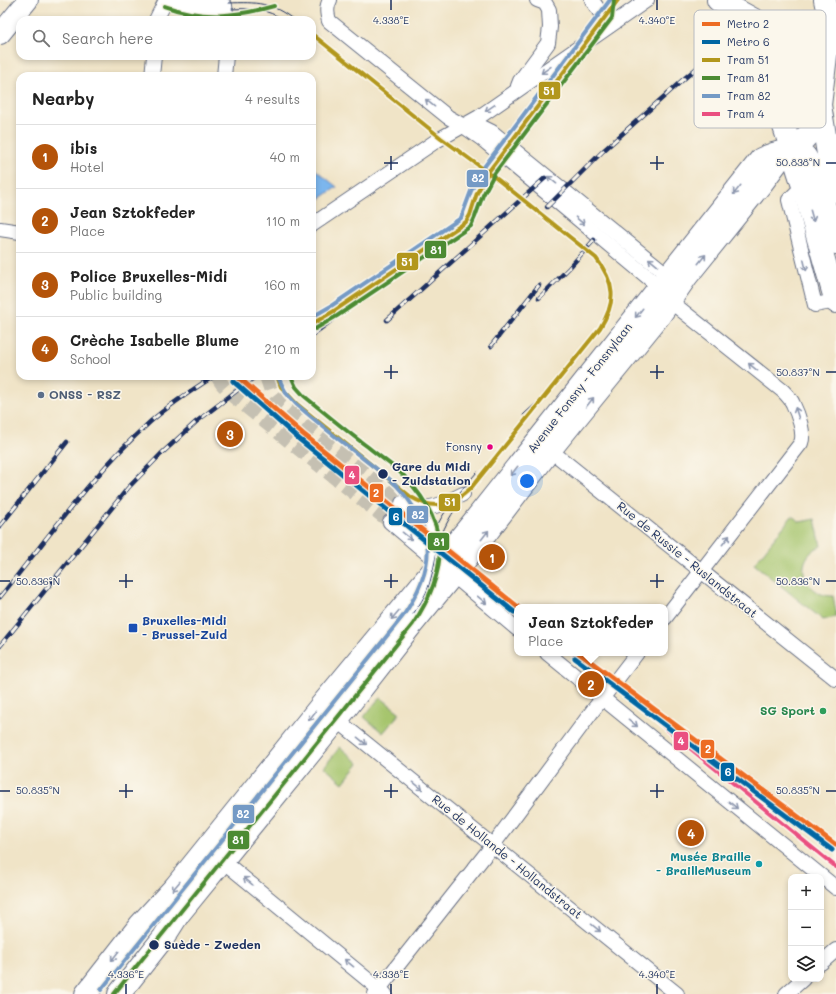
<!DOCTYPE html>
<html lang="en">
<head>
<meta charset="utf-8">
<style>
	:root { --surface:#fff; --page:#f6f6f6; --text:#222; --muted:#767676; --line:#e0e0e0; --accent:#b45309 }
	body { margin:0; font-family:Mali,sans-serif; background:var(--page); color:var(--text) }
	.controls { position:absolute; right:12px; bottom:12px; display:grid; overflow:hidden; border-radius:8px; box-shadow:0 2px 6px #0003 }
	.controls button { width:36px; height:36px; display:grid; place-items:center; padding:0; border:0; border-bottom:1px solid var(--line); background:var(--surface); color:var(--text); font:20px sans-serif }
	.you { position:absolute; left:527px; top:481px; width:14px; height:14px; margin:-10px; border:3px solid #fff; border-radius:50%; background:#1a73e8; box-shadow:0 0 0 6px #1a73e833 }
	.badge { display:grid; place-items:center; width:26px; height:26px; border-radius:50%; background:var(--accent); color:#fff; font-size:13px; font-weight:700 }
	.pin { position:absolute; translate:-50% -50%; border:2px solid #fff; box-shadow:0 1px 4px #0006 }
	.popup { position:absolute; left:514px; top:604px; width:154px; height:52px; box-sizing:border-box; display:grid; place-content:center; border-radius:8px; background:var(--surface); filter:drop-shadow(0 1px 3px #0005); font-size:13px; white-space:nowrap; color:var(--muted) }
	.popup b { font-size:15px; color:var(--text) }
	.popup::after { content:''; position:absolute; left:50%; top:100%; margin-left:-8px; border:8px solid transparent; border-top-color:var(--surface) }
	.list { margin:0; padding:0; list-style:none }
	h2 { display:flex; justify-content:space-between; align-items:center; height:52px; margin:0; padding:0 16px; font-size:17px }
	h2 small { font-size:13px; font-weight:400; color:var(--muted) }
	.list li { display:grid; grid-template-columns:26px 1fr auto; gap:12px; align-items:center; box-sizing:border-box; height:64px; padding:0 16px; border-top:1px solid var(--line) }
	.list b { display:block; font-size:15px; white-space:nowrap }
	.list p { margin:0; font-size:13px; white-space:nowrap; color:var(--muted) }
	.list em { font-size:13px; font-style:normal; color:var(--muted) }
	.icon { flex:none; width:22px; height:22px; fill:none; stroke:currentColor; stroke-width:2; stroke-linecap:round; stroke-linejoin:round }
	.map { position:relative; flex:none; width:836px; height:994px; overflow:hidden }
	.search { position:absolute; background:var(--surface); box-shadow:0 2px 6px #0003; left:16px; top:16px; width:300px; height:44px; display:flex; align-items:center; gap:10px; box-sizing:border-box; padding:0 14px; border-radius:12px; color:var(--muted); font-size:15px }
	.panel { position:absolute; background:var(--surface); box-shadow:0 2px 6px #0003; left:16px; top:72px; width:300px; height:308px; border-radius:12px }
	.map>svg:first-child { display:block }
</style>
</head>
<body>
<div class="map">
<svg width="836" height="994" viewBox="0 0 836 994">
	<rect width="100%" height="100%" fill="#fbf7ec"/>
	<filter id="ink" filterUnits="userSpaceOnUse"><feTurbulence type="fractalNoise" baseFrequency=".025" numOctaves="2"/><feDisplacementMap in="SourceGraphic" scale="8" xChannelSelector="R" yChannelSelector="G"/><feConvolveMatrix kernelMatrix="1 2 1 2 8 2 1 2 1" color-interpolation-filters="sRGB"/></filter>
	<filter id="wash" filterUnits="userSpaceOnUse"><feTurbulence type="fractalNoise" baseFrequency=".012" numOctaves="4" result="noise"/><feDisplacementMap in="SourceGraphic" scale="16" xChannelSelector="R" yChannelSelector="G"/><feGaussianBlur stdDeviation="0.9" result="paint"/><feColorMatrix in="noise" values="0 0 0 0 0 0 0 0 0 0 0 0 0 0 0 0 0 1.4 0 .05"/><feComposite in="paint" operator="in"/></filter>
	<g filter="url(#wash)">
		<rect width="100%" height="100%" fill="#f0e4c7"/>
		<g fill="#a6c56d" stroke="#607a66">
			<path d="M792,516l8,6 15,-3 6,27c-29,12 -19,50 12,50l3,15v6l-13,3 -69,-56z"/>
			<polygon points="380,697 400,713 383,733 364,717"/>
			<polygon points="340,747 359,763 343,783 324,767"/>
		</g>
		<polygon fill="#7cb6ed" stroke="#4c72a6" points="312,167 337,187 312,204"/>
	</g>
	<g filter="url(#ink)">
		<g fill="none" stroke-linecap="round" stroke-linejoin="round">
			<g stroke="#c5c0b2" stroke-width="14" stroke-dasharray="14 7" stroke-linecap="butt">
				<polyline points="217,376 222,384 234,397 390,522"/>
				<polyline points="266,376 272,394 280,404 402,503"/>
			</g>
			<defs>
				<g id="minor">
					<polyline points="175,0 195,5 225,6"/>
					<path d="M330,0c-4,7 -3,13 -1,21l119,96 14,8 20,14 174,145 14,17 113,90c4,4 8,8 10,13 5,10 12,29 8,39l-136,175"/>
					<polyline points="592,0 609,26"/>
					<polyline points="225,6 227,20"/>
					<polyline points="156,20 166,0"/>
					<polyline points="152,76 154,56"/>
					<polyline points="224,76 226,56"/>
					<polyline points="518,86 520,81 548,43 550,27 549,10 545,3 537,0"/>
					<path d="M466,125h12l14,7 167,136c6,6 8,8 7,17"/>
					<polyline points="803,186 789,200 815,305 836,301"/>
					<polyline points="312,225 436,141 479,117 647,0"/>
					<polyline points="0,229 20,232"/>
					<polyline points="545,446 836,679"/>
					<polyline points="402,503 426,526 429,537 431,558"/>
					<path d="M406,505c20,8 40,-2 57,-11"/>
					<polyline points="390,522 517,629"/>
					<polyline points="547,653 836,888"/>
					<polyline points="337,720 677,994"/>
					<polyline points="214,863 221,863 229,866 385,994"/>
					<polyline points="821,963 836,950"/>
					<polyline points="375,994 493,845 594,709 637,653"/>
					<polyline points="786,994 803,979"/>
				</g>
				<polyline id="secondary" points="0,34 28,0"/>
				<g id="primary">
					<polyline points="718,0 760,23 770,75 780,114 803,186 836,302"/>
					<polyline points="825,0 830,23 820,105 829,160 836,191"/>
					<path d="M86,994l54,-69 35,-38 144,-179 151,-182 291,-367c19,-9 23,-9 44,-3l9,15 22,72"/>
					<polyline points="119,994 164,937 178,915 337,720 409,628 475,548 550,450 660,315 687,276 762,183 779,160 792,152 818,124 820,105"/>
				</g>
			</defs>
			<use href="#minor" stroke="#666e83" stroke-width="16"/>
			<use href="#secondary" stroke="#666e83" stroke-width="22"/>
			<use href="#primary" stroke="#666e83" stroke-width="24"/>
			<use href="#minor" stroke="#fff" stroke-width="14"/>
			<use href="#secondary" stroke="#fff" stroke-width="20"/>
			<use href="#primary" stroke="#fff" stroke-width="22"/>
			<g stroke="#1b2f5e" stroke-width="1">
				<path d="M229,3c28,-1 42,-1 65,17"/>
				<path d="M232,9c20,-1 35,0 52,11"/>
				<polyline points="523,415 550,390"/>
				<path d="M408,611c6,-10 12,-19 15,-30 4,-15 4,-31 10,-46 9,-24 28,-44 44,-63"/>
				<path d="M413,614c8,-11 15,-22 18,-36 4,-13 5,-26 9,-39 5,-14 12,-26 21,-38"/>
			</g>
			<defs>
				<g id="rail">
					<polyline points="547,207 603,151 686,77 715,53"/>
					<polyline points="539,298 569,268 594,240"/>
					<polyline points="312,319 402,268"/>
					<polyline points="387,320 545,178"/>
					<polyline points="312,335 353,305"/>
					<polyline points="491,346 539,285"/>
					<polyline points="0,526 67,442"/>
					<path d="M0,597c47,-58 94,-125 150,-175 19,-17 42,-32 64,-46"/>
					<polyline points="0,646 128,488 161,454 196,422 256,376"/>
				</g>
			</defs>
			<use href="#rail" stroke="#1b2f5e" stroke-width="4.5"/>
			<use href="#rail" stroke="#fbf7ec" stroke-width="3" stroke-dasharray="9" stroke-linecap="butt"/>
			<defs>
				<g id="tram-1">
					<polyline points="312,324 334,311 466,222 470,215 477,193 489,171 618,0"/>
					<path d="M277,376l4,11 16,17 114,93c23,14 41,9 60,-9l129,-160c17,-27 15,-45 -4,-70l-99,-79 -56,-41 -129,-104"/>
				</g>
				<g id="tram-2">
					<path d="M164,6c38,14 71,11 110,0"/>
					<polyline points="315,329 337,316 471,226 475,217 483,195 494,174 612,18 614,0"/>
					<path d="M114,994l299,-370c36,-54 38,-99 -9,-148 -11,-11 -24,-19 -36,-29 -22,-16 -43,-34 -64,-51l-8,-9 -5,-11"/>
				</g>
				<g id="tram-3">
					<polyline points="312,317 331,306 461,218 471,191 484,167 610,0"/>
					<path d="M101,990l302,-374c33,-49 35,-86 -7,-131 -11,-11 -24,-19 -36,-29 -22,-17 -43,-34 -64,-52l-10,-11 -7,-14"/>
				</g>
				<g id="tram-4">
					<polyline points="238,376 292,427 517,607"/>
					<polyline points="573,653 836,867"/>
				</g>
			</defs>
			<use href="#tram-1" stroke="#fbf7ec" stroke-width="7"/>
			<use href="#tram-2" stroke="#fbf7ec" stroke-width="7"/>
			<use href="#tram-3" stroke="#fbf7ec" stroke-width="7"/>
			<use href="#tram-4" stroke="#fbf7ec" stroke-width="7"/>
			<use href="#tram-1" stroke="#b2971c" stroke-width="4"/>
			<use href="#tram-2" stroke="#4c8b33" stroke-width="4"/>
			<use href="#tram-3" stroke="#749ac5" stroke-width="4"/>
			<use href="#tram-4" stroke="#ea4f80" stroke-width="4"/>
			<defs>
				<g id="metro-1">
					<polyline points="237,376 303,434 518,607"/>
					<polyline points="579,653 836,845"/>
				</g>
				<g id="metro-2">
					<polyline points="233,381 299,439 514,612"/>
					<polyline points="575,658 832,850"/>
				</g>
			</defs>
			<use href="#metro-1" stroke="#fbf7ec" stroke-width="8"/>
			<use href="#metro-2" stroke="#fbf7ec" stroke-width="8"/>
			<use href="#metro-1" stroke="#ed6c23" stroke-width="5"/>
			<use href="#metro-2" stroke="#0066a3" stroke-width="5"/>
		</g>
		<defs><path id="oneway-shaft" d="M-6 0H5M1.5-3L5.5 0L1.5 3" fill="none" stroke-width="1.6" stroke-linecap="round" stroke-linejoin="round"/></defs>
		<g stroke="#8d97ae">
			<use href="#oneway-shaft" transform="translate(546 70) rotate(145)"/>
			<use href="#oneway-shaft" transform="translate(430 103) rotate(-141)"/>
			<use href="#oneway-shaft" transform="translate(490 108) rotate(145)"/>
			<use href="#oneway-shaft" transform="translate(552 180) rotate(-141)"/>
			<use href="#oneway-shaft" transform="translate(737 190) rotate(129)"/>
			<use href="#oneway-shaft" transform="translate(812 216) rotate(74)"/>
			<use href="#oneway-shaft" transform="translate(580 221) rotate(40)"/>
			<use href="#oneway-shaft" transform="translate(702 259) rotate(-51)"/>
			<use href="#oneway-shaft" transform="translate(653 262) rotate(-140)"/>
			<use href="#oneway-shaft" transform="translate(805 265) rotate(76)"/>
			<use href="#oneway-shaft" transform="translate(639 313) rotate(129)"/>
			<use href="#oneway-shaft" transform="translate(753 367) rotate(-141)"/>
			<use href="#oneway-shaft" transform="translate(590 402) rotate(-51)"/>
			<use href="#oneway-shaft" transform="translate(797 413) rotate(-108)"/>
			<use href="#oneway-shaft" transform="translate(514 471) rotate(129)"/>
			<use href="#oneway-shaft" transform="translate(485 535) rotate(-52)"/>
			<use href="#oneway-shaft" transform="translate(407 536) rotate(39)"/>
			<use href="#oneway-shaft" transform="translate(726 540) rotate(-52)"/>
			<use href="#oneway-shaft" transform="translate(482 600) rotate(39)"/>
			<use href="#oneway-shaft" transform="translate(395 615) rotate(130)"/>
			<use href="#oneway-shaft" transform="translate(312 716) rotate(128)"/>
			<use href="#oneway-shaft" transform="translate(633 723) rotate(39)"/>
			<use href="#oneway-shaft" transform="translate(362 741) rotate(39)"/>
			<use href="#oneway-shaft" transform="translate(418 786) rotate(39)"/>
			<use href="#oneway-shaft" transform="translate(733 805) rotate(39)"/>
			<use href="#oneway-shaft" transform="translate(248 881) rotate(-141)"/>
			<use href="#oneway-shaft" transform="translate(176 886) rotate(130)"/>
			<use href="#oneway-shaft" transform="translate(596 928) rotate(39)"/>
			<use href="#oneway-shaft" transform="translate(115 956) rotate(129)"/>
			<use href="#oneway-shaft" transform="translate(349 963) rotate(-141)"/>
		</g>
	</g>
	<path fill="none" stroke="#1b2f5e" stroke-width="1.5" d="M391,0v10M657,0v10M391,156v14M657,156v14M384,163h14M650,163h14M826,163h10M391,365v14M657,365v14M384,372h14M650,372h14M826,372h10M126,574v14M391,574v14M657,574v14M0,581h10M119,581h14M384,581h14M650,581h14M826,581h10M126,784v14M391,784v14M657,784v14M0,791h10M119,791h14M384,791h14M650,791h14M826,791h10M126,984v10M391,984v10M657,984v10"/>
	<circle fill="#5c6f8a" stroke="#fbf7ec" stroke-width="1.5" cx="41" cy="395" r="4"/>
	<circle fill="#e5007d" stroke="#fbf7ec" stroke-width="1.5" cx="490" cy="447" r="3.5"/>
	<g fill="#1b2f5e" stroke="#fbf7ec" stroke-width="1.5">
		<circle cx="383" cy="474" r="5.5"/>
		<circle cx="154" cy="945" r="5.5"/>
	</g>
	<rect fill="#1a4fb4" stroke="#fbf7ec" stroke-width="1.5" x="128" y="623" width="10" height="10" rx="2"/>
	<circle fill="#2e9e5b" stroke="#fbf7ec" stroke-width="1.5" cx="823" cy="711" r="4"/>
	<circle fill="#0f9aa8" stroke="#fbf7ec" stroke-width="1.5" cx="759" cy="864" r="4"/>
	<g text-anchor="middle" stroke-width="3" stroke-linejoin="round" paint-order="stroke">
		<g font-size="11" fill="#1b2f5e" stroke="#fbf7ec" text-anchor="end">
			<text x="482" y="451">Fonsny</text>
		</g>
		<g font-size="12" fill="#1b2f5e" stroke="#fbf7ec">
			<text transform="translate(580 388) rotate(-52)" y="4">Avenue Fonsny - Fonsnylaan</text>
			<text transform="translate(687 560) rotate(39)" y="4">Rue de Russie - Ruslandstraat</text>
			<text transform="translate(507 857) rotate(39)" y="4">Rue de Hollande - Hollandstraat</text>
		</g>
		<g font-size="12" font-weight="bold" fill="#4e5e75" stroke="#fbf7ec" text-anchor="start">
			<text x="49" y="399">ONSS - RSZ</text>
		</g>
		<g font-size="12" font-weight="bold" fill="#1b2f5e" stroke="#fbf7ec" text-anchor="start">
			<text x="392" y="471">Gare du Midi<tspan x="392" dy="14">- Zuidstation</tspan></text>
			<text x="164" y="949">Suède - Zweden</text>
		</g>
		<g font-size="12" font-weight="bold" fill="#164399" stroke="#fbf7ec" text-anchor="start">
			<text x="142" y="625">Bruxelles-Midi<tspan x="142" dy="14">- Brussel-Zuid</tspan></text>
		</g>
		<g font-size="12" font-weight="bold" fill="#27864d" stroke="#fbf7ec" text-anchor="end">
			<text x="815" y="715">SG Sport</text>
		</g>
		<g font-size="12" font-weight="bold" fill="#0d838f" stroke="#fbf7ec" text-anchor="end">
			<text x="751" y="861">Musée Braille<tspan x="751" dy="14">- BrailleMuseum</tspan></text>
		</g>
	</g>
	<rect x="694" y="10" width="132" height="118" rx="6" fill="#fbf7ec" stroke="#b8bbc1" stroke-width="1"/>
	<rect x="702" y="22" width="18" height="4" fill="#ed6c23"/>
	<rect x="702" y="40" width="18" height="4" fill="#0066a3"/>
	<rect x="702" y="58" width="18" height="4" fill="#b2971c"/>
	<rect x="702" y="76" width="18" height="4" fill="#4c8b33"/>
	<rect x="702" y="94" width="18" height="4" fill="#749ac5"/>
	<rect x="702" y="112" width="18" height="4" fill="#ea4f80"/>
	<g font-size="11" fill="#1b2f5e">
		<text x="727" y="28">Metro 2</text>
		<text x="727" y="46">Metro 6</text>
		<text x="727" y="64">Tram 51</text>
		<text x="727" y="82">Tram 81</text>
		<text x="727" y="100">Tram 82</text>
		<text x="727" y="118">Tram 4</text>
	</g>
	<g font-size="10" text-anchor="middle" fill="#1b2f5e" stroke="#fbf7ec" stroke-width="3" stroke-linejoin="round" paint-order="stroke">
		<text x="391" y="24">4.338°E</text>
		<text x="657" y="24">4.340°E</text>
		<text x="798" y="166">50.838°N</text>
		<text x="798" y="376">50.837°N</text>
		<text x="38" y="585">50.836°N</text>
		<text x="798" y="585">50.836°N</text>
		<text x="38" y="794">50.835°N</text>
		<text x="798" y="794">50.835°N</text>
		<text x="126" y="978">4.336°E</text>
		<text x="391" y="978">4.338°E</text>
		<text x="657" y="978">4.340°E</text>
	</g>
	<g stroke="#fbf7ec" stroke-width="1.5">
		<rect x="538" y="81" width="23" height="19" rx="4" fill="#b2971c"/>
		<rect x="466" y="169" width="23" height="19" rx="4" fill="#749ac5"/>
		<rect x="424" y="240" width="23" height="19" rx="4" fill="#4c8b33"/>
		<rect x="396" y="252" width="23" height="19" rx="4" fill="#b2971c"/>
		<rect x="344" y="465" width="16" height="20" rx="4" fill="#ea4f80"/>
		<rect x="369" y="483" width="15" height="20" rx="4" fill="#ed6c23"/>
		<rect x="438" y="493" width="23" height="19" rx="4" fill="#b2971c"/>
		<rect x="406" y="505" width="23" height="19" rx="4" fill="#749ac5"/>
		<rect x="388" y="507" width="15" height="19" rx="4" fill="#0066a3"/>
		<rect x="427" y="532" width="23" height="19" rx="4" fill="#4c8b33"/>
		<rect x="673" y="731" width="16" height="20" rx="4" fill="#ea4f80"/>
		<rect x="700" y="739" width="15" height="20" rx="4" fill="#ed6c23"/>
		<rect x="720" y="762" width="15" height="20" rx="4" fill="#0066a3"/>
		<rect x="232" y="804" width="23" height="20" rx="4" fill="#749ac5"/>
		<rect x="227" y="830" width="23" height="20" rx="4" fill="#4c8b33"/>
	</g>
	<g font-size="11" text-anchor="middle" font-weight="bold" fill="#fff">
		<text x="549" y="95">51</text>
		<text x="478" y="182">82</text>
		<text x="436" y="254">81</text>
		<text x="407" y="266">51</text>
		<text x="352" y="479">4</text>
		<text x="376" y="497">2</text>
		<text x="450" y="506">51</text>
		<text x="418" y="519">82</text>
		<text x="396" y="521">6</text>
		<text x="439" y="546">81</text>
		<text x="681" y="745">4</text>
		<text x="708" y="753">2</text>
		<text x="728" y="776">6</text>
		<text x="243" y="818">82</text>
		<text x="238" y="844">81</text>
	</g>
</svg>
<div class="controls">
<button>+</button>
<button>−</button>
<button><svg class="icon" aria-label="layers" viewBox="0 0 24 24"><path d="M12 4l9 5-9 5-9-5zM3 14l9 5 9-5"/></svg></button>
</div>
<div class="you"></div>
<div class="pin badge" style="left:492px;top:557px">1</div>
<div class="pin badge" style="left:591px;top:684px">2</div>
<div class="popup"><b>Jean Sztokfeder</b>Place</div>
<div class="pin badge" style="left:230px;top:434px">3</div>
<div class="pin badge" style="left:691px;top:833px">4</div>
<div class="search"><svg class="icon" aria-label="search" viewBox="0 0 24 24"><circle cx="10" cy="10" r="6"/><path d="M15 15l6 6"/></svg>Search here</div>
<section class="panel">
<h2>Nearby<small>4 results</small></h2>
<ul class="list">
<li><span class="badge">1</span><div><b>ibis</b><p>Hotel</p></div><em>40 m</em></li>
<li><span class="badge">2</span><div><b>Jean Sztokfeder</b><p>Place</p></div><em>110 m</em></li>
<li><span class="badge">3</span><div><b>Police Bruxelles-Midi</b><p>Public building</p></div><em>160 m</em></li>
<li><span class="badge">4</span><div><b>Crèche Isabelle Blume</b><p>School</p></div><em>210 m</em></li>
</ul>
</section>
</div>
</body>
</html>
